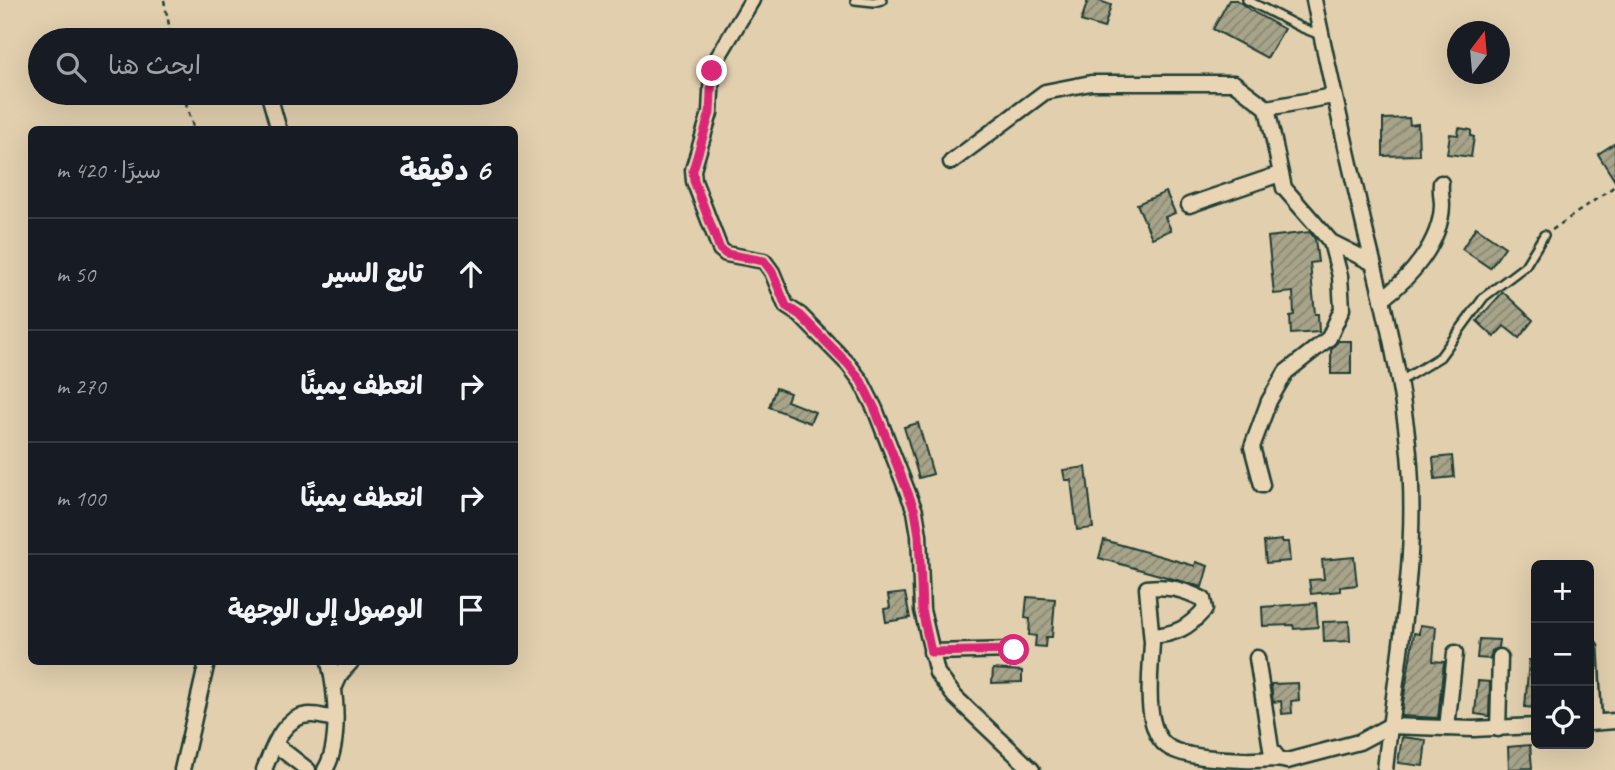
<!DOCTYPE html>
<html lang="ar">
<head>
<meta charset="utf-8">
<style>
	:root { --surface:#171b24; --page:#20242c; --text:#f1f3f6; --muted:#9ea1a6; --line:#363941 }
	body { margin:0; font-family:Caveat,"Playpen Sans Arabic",sans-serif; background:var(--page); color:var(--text); direction:rtl }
	.controls { position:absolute; right:21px; bottom:21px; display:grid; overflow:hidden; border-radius:10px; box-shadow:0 7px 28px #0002 }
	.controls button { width:63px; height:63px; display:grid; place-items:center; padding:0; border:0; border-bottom:2px solid var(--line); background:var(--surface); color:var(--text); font:35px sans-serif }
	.compass { position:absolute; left:1447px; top:21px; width:63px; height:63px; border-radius:50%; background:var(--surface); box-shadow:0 7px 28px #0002; rotate:16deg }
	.stop { position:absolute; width:21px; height:21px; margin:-16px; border:5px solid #db2777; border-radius:50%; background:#fff }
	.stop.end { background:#db2777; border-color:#fff; box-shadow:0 2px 7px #0008 }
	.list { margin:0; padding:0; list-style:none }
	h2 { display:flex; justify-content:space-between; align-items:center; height:91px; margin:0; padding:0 28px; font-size:30px }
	h2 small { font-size:23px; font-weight:400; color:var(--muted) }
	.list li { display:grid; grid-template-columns:46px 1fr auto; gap:21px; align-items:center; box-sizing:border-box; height:112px; padding:0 28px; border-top:2px solid var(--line) }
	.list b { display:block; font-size:26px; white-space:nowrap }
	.list em { font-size:23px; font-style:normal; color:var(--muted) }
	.icon { flex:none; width:38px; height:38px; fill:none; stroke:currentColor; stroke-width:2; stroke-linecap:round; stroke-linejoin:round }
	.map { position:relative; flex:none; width:1615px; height:770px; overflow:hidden; direction:ltr }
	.search { position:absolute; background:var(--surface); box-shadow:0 7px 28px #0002; left:28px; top:28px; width:490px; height:77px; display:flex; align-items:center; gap:18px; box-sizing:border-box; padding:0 24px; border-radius:38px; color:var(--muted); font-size:26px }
	.panel { position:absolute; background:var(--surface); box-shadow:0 7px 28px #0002; left:28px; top:126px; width:490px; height:539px; border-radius:10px; direction:rtl }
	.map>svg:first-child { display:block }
</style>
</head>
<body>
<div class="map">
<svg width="1615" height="770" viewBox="0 0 1615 770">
	<defs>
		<pattern id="building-hatch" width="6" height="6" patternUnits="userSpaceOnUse" patternTransform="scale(1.75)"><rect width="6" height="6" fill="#a8a48a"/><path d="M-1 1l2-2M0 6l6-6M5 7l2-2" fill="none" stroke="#888772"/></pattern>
	</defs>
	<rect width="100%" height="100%" fill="#e1cfae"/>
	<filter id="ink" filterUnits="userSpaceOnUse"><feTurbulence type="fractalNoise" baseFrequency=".0143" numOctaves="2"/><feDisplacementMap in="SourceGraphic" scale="14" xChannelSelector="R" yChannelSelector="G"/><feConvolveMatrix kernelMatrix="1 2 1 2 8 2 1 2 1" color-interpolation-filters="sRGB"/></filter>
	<g filter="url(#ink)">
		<g fill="url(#building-hatch)" stroke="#1f3d34" stroke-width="2">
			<polygon points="1088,0 1097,0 1111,5 1104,28 1081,21"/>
			<polygon points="1229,0 1237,0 1250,10 1284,29 1267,58 1213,29"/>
			<polygon points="1409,118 1410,125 1418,124 1419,155 1383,156 1383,119"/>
			<polygon points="1459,128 1471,130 1471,136 1474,137 1471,157 1447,154 1450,134 1458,135"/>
			<polygon points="1615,143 1615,181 1598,154"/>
			<polygon points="1166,192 1175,213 1165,217 1171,230 1152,238 1137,204"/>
			<polygon points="1476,227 1505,247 1490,268 1462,249"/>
			<polygon points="1310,232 1315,239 1318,262 1310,263 1315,314 1318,314 1319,332 1291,334 1290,316 1294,315 1293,292 1274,294 1268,237"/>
			<polygon points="1503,292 1533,320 1519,338 1504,326 1494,337 1477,321"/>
			<polygon points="1338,341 1351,341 1351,374 1331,374 1331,349"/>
			<polygon points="776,388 790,393 787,401 815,412 810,423 769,407"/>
			<polygon points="918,423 933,474 919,478 904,427"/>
			<polygon points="1452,456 1454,477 1435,479 1433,458"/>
			<polygon points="1086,467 1093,528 1077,530 1071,480 1065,480 1063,470"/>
			<polygon points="1104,540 1195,566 1196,562 1208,566 1202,587 1099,558"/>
			<polygon points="1282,540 1282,542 1288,542 1290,561 1266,563 1264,542"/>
			<polygon points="1354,557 1357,585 1340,587 1340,591 1311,594 1309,580 1324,579 1322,560"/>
			<polygon points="905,593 910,618 886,622 884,609 890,608 888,595"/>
			<polygon points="1027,597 1055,599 1052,637 1046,637 1045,647 1035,646 1036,636 1029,635 1030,619 1025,618"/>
			<polygon points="1316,603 1318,627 1294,629 1293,625 1263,626 1262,607"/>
			<polygon points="1349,621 1350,641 1324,642 1323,622"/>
			<polygon points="1420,625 1436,627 1433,661 1444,662 1438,718 1401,716 1414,633 1419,634"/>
			<polygon points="1479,639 1499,640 1498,648 1492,651 1490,659 1477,658"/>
			<polygon points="1529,660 1536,660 1536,708 1525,707"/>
			<polygon points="993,669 1022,671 1022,682 992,683"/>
			<polygon points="1478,681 1490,682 1489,716 1475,714"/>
			<polygon points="1298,683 1299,700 1291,701 1292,713 1282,714 1281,701 1273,702 1271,684"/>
			<polygon points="1402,737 1426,740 1423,766 1398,763"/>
			<polygon points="1530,745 1532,768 1509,769 1508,747"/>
		</g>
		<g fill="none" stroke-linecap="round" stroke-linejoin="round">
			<defs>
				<g id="lane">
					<polyline points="855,0 874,2 882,0"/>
					<polyline points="1247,0 1300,27 1320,35"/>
					<polyline points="1399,382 1440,357 1484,297 1525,266 1544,235"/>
				</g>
				<g id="street">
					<polyline points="752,0 718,57 712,71 710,113 693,170 694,181 720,249 726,254 764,261 772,272 786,306 800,315 848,364 861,381 875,409 915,511 919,535 922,610 937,673 955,697 1032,770"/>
					<path d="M1314,0c16,78 34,156 52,234 18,71 36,145 43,219 10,107 -13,211 -24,317"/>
					<polyline points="269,95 279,130"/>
					<polyline points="1267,108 1333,96"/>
					<polyline points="951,162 1045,92 1091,83 1234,83 1267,108 1284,188 1331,242 1373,263"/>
					<polyline points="1189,205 1280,174"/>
					<path d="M1382,299c28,-21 59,-56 60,-94 0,-7 -2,-14 -1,-22"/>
					<polyline points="1262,485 1252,447 1269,401 1286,372 1329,338 1342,309 1340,276 1331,242"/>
					<path d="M1152,642l-5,-54c21,-3 37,2 56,11l2,10c-17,19 -28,25 -53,27v6c-1,28 -11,90 18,106 18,10 54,11 74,12 14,1 28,-3 43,1l72,-19 30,-16 84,3 63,-3"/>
					<polyline points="1590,647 1594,722"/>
					<polyline points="931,652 1014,650"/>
					<polyline points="1257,658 1271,749 1278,758"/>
					<polyline points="335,686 341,673 351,662"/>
					<polyline points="1589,723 1615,721"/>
					<polyline points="1447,728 1455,653"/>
					<polyline points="1498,729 1500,657"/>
					<polyline points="276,745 308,770"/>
					<polyline points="182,770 207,662"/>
					<path d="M264,770c9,-22 19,-56 48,-55 7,0 16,3 23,4"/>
					<path d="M325,770c16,-26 11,-80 4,-108"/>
				</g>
			</defs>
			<use href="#lane" stroke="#1f3d34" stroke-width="12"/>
			<use href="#street" stroke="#1f3d34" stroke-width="19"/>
			<g stroke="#1f3d34" stroke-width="2.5" stroke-dasharray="5 5" stroke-linecap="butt">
				<polyline points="164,0 172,40"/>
				<polyline points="183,93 194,130"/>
				<polyline points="1552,230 1615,186"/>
			</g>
			<use href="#lane" stroke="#e9d5b3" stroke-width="7"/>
			<use href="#street" stroke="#e9d5b3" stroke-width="14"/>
		</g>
	</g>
	<g fill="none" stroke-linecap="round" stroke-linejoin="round" filter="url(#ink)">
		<polyline stroke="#db2777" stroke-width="9" points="712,71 710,113 693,170 694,181 720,249 726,254 764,261 772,272 786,306 800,315 848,364 861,381 875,409 915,511 919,535 922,610 931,652 1014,650"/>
	</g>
</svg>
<div class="controls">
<button>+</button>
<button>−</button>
<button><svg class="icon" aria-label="locate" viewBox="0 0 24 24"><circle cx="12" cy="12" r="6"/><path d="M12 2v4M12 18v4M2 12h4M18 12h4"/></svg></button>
</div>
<svg class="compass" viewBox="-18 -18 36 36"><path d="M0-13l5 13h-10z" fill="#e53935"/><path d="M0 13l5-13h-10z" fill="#9ea1a6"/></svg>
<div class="stop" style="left:1014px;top:650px"></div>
<div class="stop end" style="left:712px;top:71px"></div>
<div class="search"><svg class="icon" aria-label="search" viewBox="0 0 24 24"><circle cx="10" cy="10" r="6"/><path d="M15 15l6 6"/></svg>ابحث هنا</div>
<section class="panel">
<h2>6 دقيقة<small>سيرًا · 420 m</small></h2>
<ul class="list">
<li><svg class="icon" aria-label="ahead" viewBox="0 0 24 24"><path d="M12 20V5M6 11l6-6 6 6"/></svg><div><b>تابع السير</b></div><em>50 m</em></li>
<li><svg class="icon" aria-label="right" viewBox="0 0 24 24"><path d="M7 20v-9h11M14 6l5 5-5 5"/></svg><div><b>انعطف يمينًا</b></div><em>270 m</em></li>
<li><svg class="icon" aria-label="right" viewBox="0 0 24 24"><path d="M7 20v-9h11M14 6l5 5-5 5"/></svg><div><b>انعطف يمينًا</b></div><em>100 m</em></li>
<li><svg class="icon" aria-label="arrive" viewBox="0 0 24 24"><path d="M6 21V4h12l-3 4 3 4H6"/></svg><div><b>الوصول إلى الوجهة</b></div></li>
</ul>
</section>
</div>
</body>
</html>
